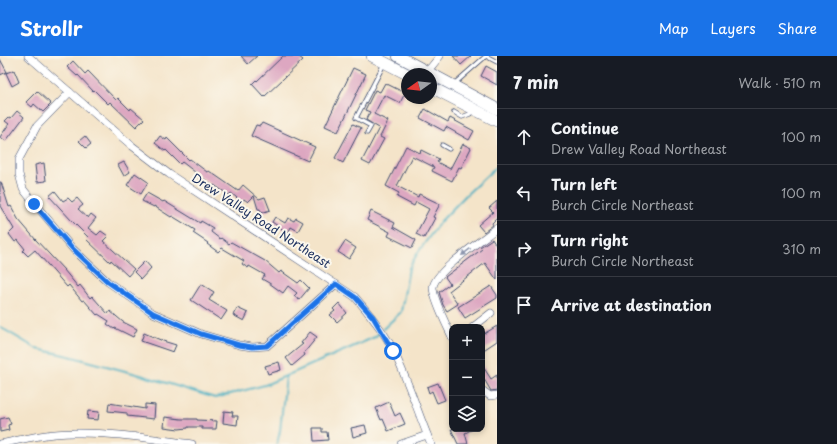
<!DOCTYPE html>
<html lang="en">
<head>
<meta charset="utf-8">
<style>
	:root { --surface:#171b24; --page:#20242c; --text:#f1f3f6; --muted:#9ea1a6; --line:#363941; --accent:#1a73e8 }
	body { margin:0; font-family:"Playpen Sans",sans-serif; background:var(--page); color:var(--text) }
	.controls { position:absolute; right:12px; bottom:12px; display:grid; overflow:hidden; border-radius:8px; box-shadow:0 2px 6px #0003 }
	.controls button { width:36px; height:36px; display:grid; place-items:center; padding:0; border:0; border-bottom:1px solid var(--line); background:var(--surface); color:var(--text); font:20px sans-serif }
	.compass { position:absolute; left:401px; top:12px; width:36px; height:36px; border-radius:50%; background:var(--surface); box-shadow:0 2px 6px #0003; rotate:255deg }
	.stop { position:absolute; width:12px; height:12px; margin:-9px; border:3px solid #1a73e8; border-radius:50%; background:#fff }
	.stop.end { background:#1a73e8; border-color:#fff; box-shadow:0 1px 4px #0008 }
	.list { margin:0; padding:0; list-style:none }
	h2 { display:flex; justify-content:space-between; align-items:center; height:52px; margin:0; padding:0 16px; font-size:17px }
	h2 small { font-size:13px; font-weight:400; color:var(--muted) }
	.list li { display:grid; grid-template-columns:26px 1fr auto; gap:12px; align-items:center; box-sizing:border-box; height:56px; padding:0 16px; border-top:1px solid var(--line) }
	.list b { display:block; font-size:15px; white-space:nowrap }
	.list p { margin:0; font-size:13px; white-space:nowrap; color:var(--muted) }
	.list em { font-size:13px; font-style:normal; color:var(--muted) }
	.icon { flex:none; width:22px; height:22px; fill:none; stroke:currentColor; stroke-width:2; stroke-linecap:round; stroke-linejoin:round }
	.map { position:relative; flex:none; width:497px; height:388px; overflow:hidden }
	header { display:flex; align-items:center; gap:24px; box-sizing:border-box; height:56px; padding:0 20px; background:var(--accent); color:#fff }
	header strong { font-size:19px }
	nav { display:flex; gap:22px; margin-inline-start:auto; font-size:14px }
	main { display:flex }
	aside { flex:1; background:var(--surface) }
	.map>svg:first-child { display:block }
</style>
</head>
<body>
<header>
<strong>Strollr</strong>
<nav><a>Map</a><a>Layers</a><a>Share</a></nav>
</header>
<main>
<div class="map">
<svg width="497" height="388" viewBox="0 0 497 388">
	<rect width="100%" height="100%" fill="#fbf7ec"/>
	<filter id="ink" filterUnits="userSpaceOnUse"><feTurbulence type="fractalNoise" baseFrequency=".025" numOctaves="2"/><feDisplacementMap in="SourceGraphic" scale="8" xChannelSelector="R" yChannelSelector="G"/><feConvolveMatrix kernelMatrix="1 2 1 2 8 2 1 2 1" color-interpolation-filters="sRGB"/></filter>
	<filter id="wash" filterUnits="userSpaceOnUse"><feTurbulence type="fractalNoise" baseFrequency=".012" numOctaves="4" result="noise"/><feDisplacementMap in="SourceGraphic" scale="16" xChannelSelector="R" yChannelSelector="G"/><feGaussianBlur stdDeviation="0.9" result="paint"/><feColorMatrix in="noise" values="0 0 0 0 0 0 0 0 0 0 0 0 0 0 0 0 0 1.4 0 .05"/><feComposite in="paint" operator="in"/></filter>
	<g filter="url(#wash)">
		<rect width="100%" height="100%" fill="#f4e4c9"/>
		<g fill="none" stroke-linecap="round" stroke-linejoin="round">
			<g stroke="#44afc2" stroke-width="2">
				<polyline points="0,271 37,293 69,300 144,320 215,342 265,329 375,281 380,276"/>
				<polyline points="383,273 401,256 409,212 419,195 440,166 467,138 497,110"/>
				<polyline points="277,388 280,375 286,320"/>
			</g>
		</g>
		<g id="blocks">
			<g fill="#dda7c1">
				<polygon points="241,0 257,0 248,8"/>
				<polygon points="283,0 298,0 303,4 264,41 252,28 256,24 257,25"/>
				<polygon points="453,0 471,0 461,9"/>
				<polygon points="0,3 7,16 0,19"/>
				<polygon points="73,5 85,18 88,15 116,44 118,42 130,54 131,52 144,63 136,71 110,46 108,48 94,34 93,35 78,19 77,20 67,11"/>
				<polygon points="486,10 497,16 497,29 481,20"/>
				<polygon points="353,12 366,18 338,76 325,70"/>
				<polygon points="14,14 19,26 12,30 6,17"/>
				<polygon points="385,27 405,37 400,47 384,39 374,58 388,65 380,81 384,83 370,109 362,105 379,72 366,64 370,56 365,54 375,34 380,36"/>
				<polygon points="37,35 51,48 43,56 34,48 32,51 26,46"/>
				<polygon points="425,53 448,66 450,62 474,75 469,84 446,71 444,75 420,62"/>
				<polygon points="17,55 24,61 6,85 0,81 9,68 5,65 9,61 11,62"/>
				<polygon points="262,67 315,91 308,105 251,80 256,69 260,70"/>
				<polygon points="353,68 361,72 343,107 335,102"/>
				<polygon points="85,80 91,88 86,92 79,85"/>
				<polygon points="160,80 166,84 167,82 189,104 190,103 207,116 209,115 238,135 243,129 259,143 265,141 270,154 261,157 260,153 258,153 254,140 248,146 244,143 242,146 231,137 229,139 214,129 213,130 182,106 180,108 166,94 165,95 155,87"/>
				<polygon points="463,88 471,92 461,112 459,111 452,125 432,115 434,111 412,100 397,130 418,141 419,138 440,148 433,161 435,162 424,182 416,178 429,153 416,146 414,150 397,141 399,137 386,130 406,90 420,97 421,94 439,103 437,106 450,113"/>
				<polygon points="124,106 130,116 124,120 118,109"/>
				<polygon points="44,107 46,125 37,126 35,109"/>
				<polygon points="135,117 148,126 141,138 127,129"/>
				<polygon points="0,126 1,126 9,151 11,150 18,163 36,184 64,214 78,231 80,229 90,242 92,240 108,258 110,255 123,266 137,273 133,281 115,272 114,273 107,268 109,265 98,258 97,259 84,244 82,245 69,229 67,231 35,194 28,200 23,195 25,193 18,184 15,186 9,178 14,173 0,150"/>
				<polygon points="55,135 63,145 68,142 72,146 77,142 83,149 78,153 88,162 91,158 96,162 88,172 97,179 101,175 108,180 103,185 134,213 128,220 111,204 110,206 86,183 88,181 72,165 49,140"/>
				<polygon points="147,137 163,146 164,145 200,167 201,165 213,172 211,176 220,183 221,182 229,188 231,186 265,205 279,217 281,215 298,227 301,224 309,232 299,244 294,240 297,237 288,230 283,237 269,227 262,223 265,219 249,210 248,212 242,208 244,205 222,192 218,196 207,188 208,187 193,177 195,174 172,160 171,161 154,150 154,151 142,145"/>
				<polygon points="497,145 497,162 492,167 493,169 484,176 478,169 493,156 489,152"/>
				<polygon points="371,155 395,167 393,171 416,184 412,192 388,180 390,176 367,164"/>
				<polygon points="275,161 285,167 288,162 294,165 296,162 303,166 298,175 291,171 288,177 272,166"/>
				<polygon points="492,183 497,191 497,224 485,207 449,235 458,248 447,255 443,249 439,236 450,228 445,221 482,193 480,191"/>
				<polygon points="345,185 356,192 349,203 338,196"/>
				<polygon points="145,205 151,212 141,223 134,216"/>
				<polygon points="201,228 214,236 209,244 227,255 221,264 191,244"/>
				<polygon points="491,230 497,239 497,242 465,262 458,251"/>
				<polygon points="339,247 347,257 337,266 330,259 335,255 333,253"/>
				<polygon points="237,252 248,257 244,265 233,259"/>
				<polygon points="497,270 497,285 482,295 482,279"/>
				<polygon points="310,276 317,281 304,297 305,299 292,310 286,302 303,288 301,287"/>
				<polygon points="144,277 163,285 176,289 173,296 141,285"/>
				<polygon points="279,306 281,314 268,318 265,310"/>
				<polygon points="482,309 491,323 497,319 497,334 491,335 484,323 482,324"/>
				<polygon points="438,327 445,344 437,347 432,335 429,337 427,331"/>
				<polygon points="389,346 395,360 400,357 405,368 388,375 383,363 381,364 376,352"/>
				<polygon points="109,347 145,353 145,348 155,349 154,363 127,360 127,357 108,355"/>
				<polygon points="88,355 99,356 98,364 87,363"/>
				<polygon points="224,355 233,356 232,360 238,360 237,369 223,367"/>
				<polygon points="8,361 11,368 8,369 9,374 0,376 0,363"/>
				<polygon points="165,361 181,363 197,363 197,364 217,365 216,373 202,373 202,371 188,371 188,372 179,373 164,371"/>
				<polygon points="365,369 367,377 353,381 351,372"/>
				<polygon points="313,372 322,372 322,376 327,376 328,384 314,385"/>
				<polygon points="451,373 473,373 465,377 468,388 458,388"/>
			</g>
		</g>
	</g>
	<g filter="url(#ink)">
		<use href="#blocks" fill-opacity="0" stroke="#3c4a6e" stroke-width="1"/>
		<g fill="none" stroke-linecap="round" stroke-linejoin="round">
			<defs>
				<g id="lane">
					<polyline points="486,0 497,6"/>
					<polyline points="454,28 486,0"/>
					<polyline points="454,56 462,61 470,58 473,54"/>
					<polyline points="367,77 371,70 356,62 384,8"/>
					<polyline points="442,89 449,93"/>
				</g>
				<g id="street">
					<path d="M28,0l103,89 38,29 186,123c13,15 25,29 35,47 17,32 27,67 41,100"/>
					<polyline points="427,16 440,0"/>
					<polyline points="70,36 37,70 19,103 19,118 23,133 35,148 73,193 108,226 153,257 201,278 239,289 252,291 267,290 336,228"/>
					<polyline points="473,271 491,257"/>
					<path d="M452,281c-6,-13 -18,-36 -19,-49 -1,-15 52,-50 64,-60"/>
					<polyline points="482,334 490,340 497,339"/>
					<path d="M0,388c24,-5 48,-11 73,-11 39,-1 79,6 119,11"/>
					<polyline points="401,388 427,379"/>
				</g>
				<g id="primary">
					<polyline points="372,0 407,18"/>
					<polyline points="398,0 497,53"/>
					<polyline points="431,31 497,65"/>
				</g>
			</defs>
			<use href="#lane" stroke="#3c4a6e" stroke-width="5"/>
			<use href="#street" stroke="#3c4a6e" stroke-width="8"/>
			<use href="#primary" stroke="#3c4a6e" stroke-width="12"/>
			<use href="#lane" stroke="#fff" stroke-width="3.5"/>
			<use href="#street" stroke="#fff" stroke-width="7"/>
			<use href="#primary" stroke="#fff" stroke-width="11"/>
		</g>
		<defs><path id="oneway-solid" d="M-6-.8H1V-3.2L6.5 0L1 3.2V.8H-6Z"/></defs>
		<use fill="#8d97ae" href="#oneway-solid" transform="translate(466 196) rotate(142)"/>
	</g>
	<g fill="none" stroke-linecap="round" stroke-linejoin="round" filter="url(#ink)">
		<polyline stroke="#1a73e8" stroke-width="5" points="34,148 73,193 108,226 153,257 201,278 239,289 252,291 267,290 336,228 355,241 373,261 393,295"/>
	</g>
	<g text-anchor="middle" stroke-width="4" stroke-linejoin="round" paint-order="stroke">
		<g font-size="12" fill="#1b2f5e" stroke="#fbf7ec">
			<text transform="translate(261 165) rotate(33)" y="4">Drew Valley Road Northeast</text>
		</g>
	</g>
</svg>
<div class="controls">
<button>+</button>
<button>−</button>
<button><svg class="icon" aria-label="layers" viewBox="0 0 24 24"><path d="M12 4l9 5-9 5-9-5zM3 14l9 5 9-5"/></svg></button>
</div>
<svg class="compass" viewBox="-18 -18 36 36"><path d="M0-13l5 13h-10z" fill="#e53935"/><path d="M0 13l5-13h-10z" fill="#9ea1a6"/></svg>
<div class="stop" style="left:393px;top:295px"></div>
<div class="stop end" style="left:34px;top:148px"></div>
</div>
<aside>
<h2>7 min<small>Walk · 510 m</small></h2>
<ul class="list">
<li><svg class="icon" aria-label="ahead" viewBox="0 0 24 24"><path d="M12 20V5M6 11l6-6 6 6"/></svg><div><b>Continue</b><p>Drew Valley Road Northeast</p></div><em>100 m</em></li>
<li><svg class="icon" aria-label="left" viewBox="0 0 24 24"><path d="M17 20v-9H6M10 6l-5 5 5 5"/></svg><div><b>Turn left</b><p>Burch Circle Northeast</p></div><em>100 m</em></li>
<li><svg class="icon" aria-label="right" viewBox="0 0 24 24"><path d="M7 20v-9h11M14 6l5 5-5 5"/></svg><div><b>Turn right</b><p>Burch Circle Northeast</p></div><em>310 m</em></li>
<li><svg class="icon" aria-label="arrive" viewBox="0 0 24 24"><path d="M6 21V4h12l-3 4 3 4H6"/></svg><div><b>Arrive at destination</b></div></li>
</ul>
</aside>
</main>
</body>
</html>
